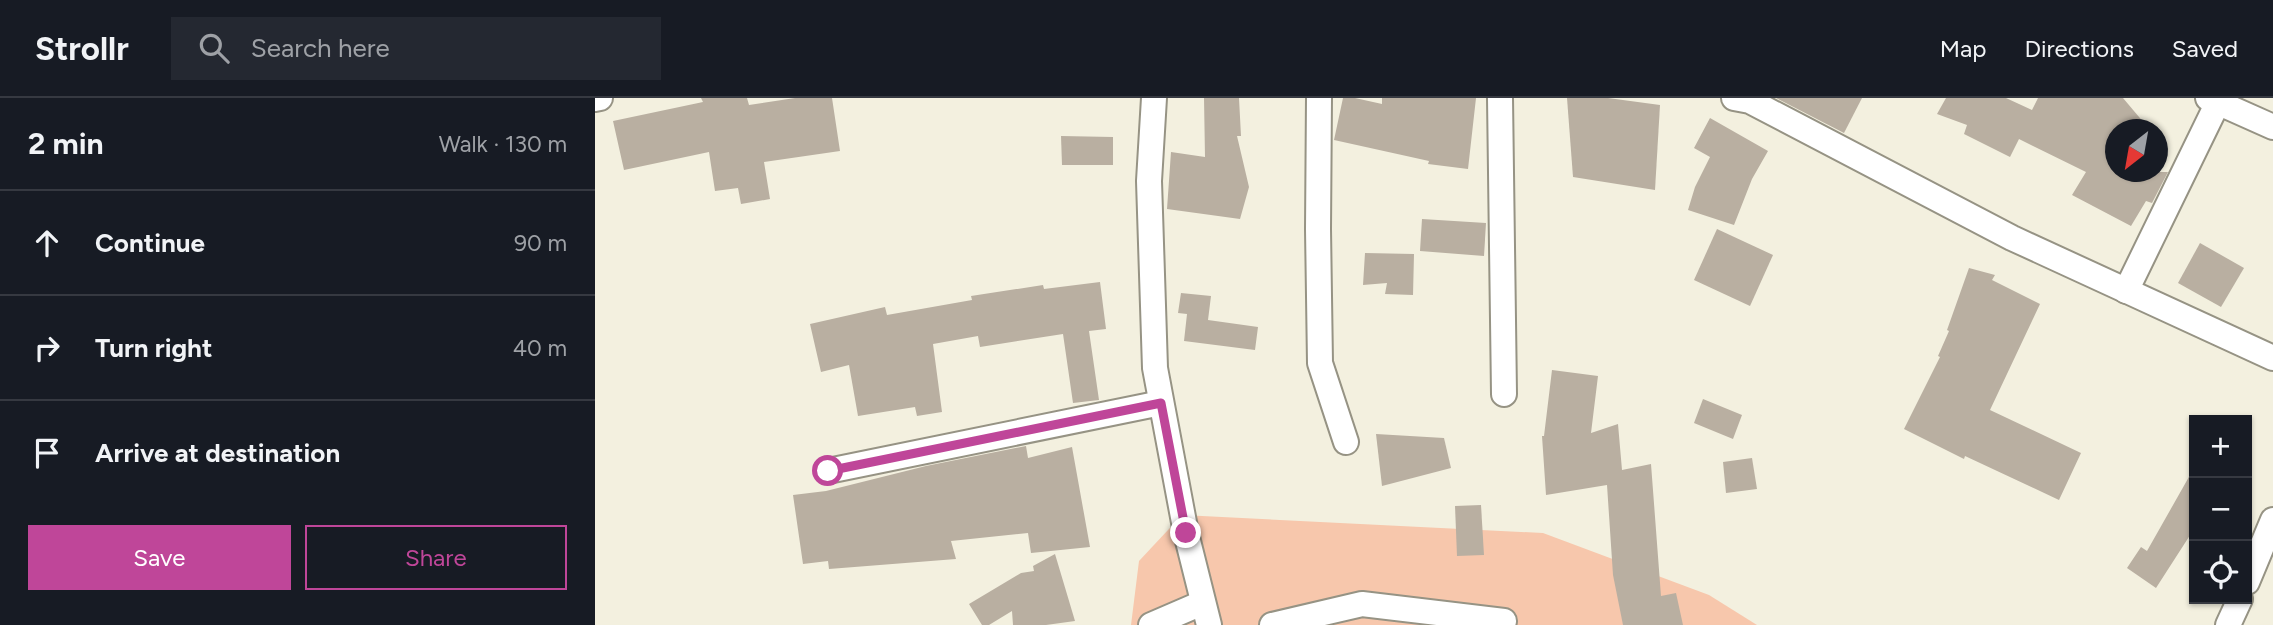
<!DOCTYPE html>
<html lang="en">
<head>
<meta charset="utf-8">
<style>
	:root { --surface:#171b24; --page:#242831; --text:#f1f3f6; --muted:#9ea1a6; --line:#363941; --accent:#bf4699 }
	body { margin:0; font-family:Figtree,sans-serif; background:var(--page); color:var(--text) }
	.controls { position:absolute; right:21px; bottom:21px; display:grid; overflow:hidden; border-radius:0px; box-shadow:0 2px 5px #0004 }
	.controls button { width:63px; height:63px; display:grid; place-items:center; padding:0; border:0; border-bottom:2px solid var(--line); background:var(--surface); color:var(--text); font:35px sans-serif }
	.compass { position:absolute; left:1510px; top:21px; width:63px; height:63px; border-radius:50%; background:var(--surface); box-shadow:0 2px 5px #0004; rotate:211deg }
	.stop { position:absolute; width:21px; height:21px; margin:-16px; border:5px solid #bf4699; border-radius:50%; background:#fff }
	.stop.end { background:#bf4699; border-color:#fff; box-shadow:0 2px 7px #0008 }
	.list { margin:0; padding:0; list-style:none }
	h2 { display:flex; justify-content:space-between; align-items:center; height:91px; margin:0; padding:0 28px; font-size:30px }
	h2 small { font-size:23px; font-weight:400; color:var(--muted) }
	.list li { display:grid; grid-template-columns:46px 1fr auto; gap:21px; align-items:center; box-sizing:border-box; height:105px; padding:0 28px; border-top:2px solid var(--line) }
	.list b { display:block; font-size:26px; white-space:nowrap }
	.list em { font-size:23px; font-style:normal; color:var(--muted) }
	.actions { display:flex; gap:14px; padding:21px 28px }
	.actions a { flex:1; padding:16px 0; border:2px solid var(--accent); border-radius:0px; text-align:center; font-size:24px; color:var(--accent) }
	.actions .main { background:var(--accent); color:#fff }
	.icon { flex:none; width:38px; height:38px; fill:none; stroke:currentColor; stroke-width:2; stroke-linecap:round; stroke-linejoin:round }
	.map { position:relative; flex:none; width:1678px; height:527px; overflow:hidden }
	header { display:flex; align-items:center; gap:42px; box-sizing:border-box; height:98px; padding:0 35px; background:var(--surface); border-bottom:2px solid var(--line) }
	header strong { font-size:33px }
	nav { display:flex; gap:38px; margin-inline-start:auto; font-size:24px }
	.search { width:490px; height:63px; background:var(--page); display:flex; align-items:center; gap:18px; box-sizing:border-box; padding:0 24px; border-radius:0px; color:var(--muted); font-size:26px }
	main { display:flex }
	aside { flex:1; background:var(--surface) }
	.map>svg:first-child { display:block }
</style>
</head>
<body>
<header>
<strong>Strollr</strong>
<div class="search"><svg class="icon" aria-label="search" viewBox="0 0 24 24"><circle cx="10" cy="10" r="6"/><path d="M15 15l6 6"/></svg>Search here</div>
<nav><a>Map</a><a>Directions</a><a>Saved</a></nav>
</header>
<main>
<aside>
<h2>2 min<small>Walk · 130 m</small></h2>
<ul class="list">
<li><svg class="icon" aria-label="ahead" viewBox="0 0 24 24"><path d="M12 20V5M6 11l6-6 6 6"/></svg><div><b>Continue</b></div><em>90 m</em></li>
<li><svg class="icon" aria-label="right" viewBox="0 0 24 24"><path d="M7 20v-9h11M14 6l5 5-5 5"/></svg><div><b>Turn right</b></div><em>40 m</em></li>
<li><svg class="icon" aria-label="arrive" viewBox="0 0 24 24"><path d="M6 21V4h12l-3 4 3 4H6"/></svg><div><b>Arrive at destination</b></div></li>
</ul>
<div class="actions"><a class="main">Save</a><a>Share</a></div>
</aside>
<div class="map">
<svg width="1678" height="527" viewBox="0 0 1678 527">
	<rect width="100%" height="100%" fill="#f3f0df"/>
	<polygon fill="#f7c7ac" points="587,417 948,435 1114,497 1162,527 536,527 544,463"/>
	<g fill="#b9afa1">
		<polygon points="106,0 152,0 154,7 200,0 237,0 245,53 169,64 175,101 146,106 143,90 120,93 114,54 29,72 18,23 108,4"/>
		<polygon points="609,0 644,0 646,38 642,38 654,89 645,121 572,111 576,54 610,59"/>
		<polygon points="748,0 760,0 787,6 787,0 881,0 873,71 833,66 834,63 739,42"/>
		<polygon points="972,0 1013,0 1065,7 1060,92 978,79"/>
		<polygon points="1181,0 1267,0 1249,35"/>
		<polygon points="1351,0 1411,0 1437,12 1443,0 1528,0 1555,32 1521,32 1521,74 1573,74 1557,105 1551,103 1536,128 1477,97 1491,74 1424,41 1415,59 1369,36 1372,27 1342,16"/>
		<polygon points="1115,20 1173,53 1157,81 1139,127 1093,112 1100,89 1115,59 1099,50"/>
		<polygon points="466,38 518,39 518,67 467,67"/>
		<polygon points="827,121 891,125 889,158 825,153"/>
		<polygon points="1122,131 1178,157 1155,208 1099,182"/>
		<polygon points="1605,145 1649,170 1626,209 1583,185"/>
		<polygon points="770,155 819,156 818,197 790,196 792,185 768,187"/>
		<polygon points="1374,170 1400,177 1397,182 1445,206 1395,312 1486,355 1464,402 1370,358 1369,361 1309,331 1345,259 1343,258 1354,233 1352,232"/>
		<polygon points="505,184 511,231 494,233 504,302 478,305 468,236 385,249 383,238 338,246 347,314 322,318 320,309 263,318 254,267 226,274 215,226 290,209 292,217 377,202 376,198 448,187 449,191"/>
		<polygon points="586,195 616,198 613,222 663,229 660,252 589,243 592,216 583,215"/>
		<polygon points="957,272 1003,278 996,335 1023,326 1027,372 1056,366 1066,498 1081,495 1088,527 1028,527 1018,477 1012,387 951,397 947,338 949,338"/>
		<polygon points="1108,301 1147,317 1138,341 1099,325"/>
		<polygon points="781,336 849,340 856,370 787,388"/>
		<polygon points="431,348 433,360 477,349 495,449 436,455 433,435 356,443 361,461 234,471 233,463 208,466 198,397 231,393 331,368"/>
		<polygon points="1157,360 1162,391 1131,395 1128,364"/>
		<polygon points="1599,370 1599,431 1561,490 1532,470 1546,449 1552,453"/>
		<polygon points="886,407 889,457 862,458 860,408"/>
		<polygon points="460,456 480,523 451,527 418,527 417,513 394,527 387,527 374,506 426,475 439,473 438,468"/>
	</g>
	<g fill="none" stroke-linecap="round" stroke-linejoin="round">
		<defs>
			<g id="street">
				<polyline points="559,0 554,83 560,270 591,435 614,527"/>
				<polyline points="724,0 723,131 725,265 751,344"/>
				<polyline points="905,0 909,296"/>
				<polyline points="1139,0 1155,3 1417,140 1678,260"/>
				<polyline points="1613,0 1678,29"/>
				<polyline points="0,1 5,0"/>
				<polyline points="1531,193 1625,0"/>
				<polyline points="233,373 566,305"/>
				<polyline points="1652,484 1678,422"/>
				<polyline points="556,527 607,505"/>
				<polyline points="677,527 767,506 909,523"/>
				<polyline points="1633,527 1645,501"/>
			</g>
		</defs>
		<use href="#street" stroke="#969384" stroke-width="28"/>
		<use href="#street" stroke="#fff" stroke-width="24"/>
	</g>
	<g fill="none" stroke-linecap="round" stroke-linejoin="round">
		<polyline stroke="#bf4699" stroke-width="9" points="233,373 566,305 591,435"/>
	</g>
</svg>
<div class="controls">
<button>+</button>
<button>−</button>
<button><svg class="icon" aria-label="locate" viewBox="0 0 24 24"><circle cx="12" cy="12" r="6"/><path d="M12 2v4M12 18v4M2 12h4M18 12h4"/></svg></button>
</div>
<svg class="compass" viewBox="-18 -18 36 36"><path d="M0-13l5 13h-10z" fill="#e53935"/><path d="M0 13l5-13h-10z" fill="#9ea1a6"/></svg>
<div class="stop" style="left:233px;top:373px"></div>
<div class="stop end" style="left:591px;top:435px"></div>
</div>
</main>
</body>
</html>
